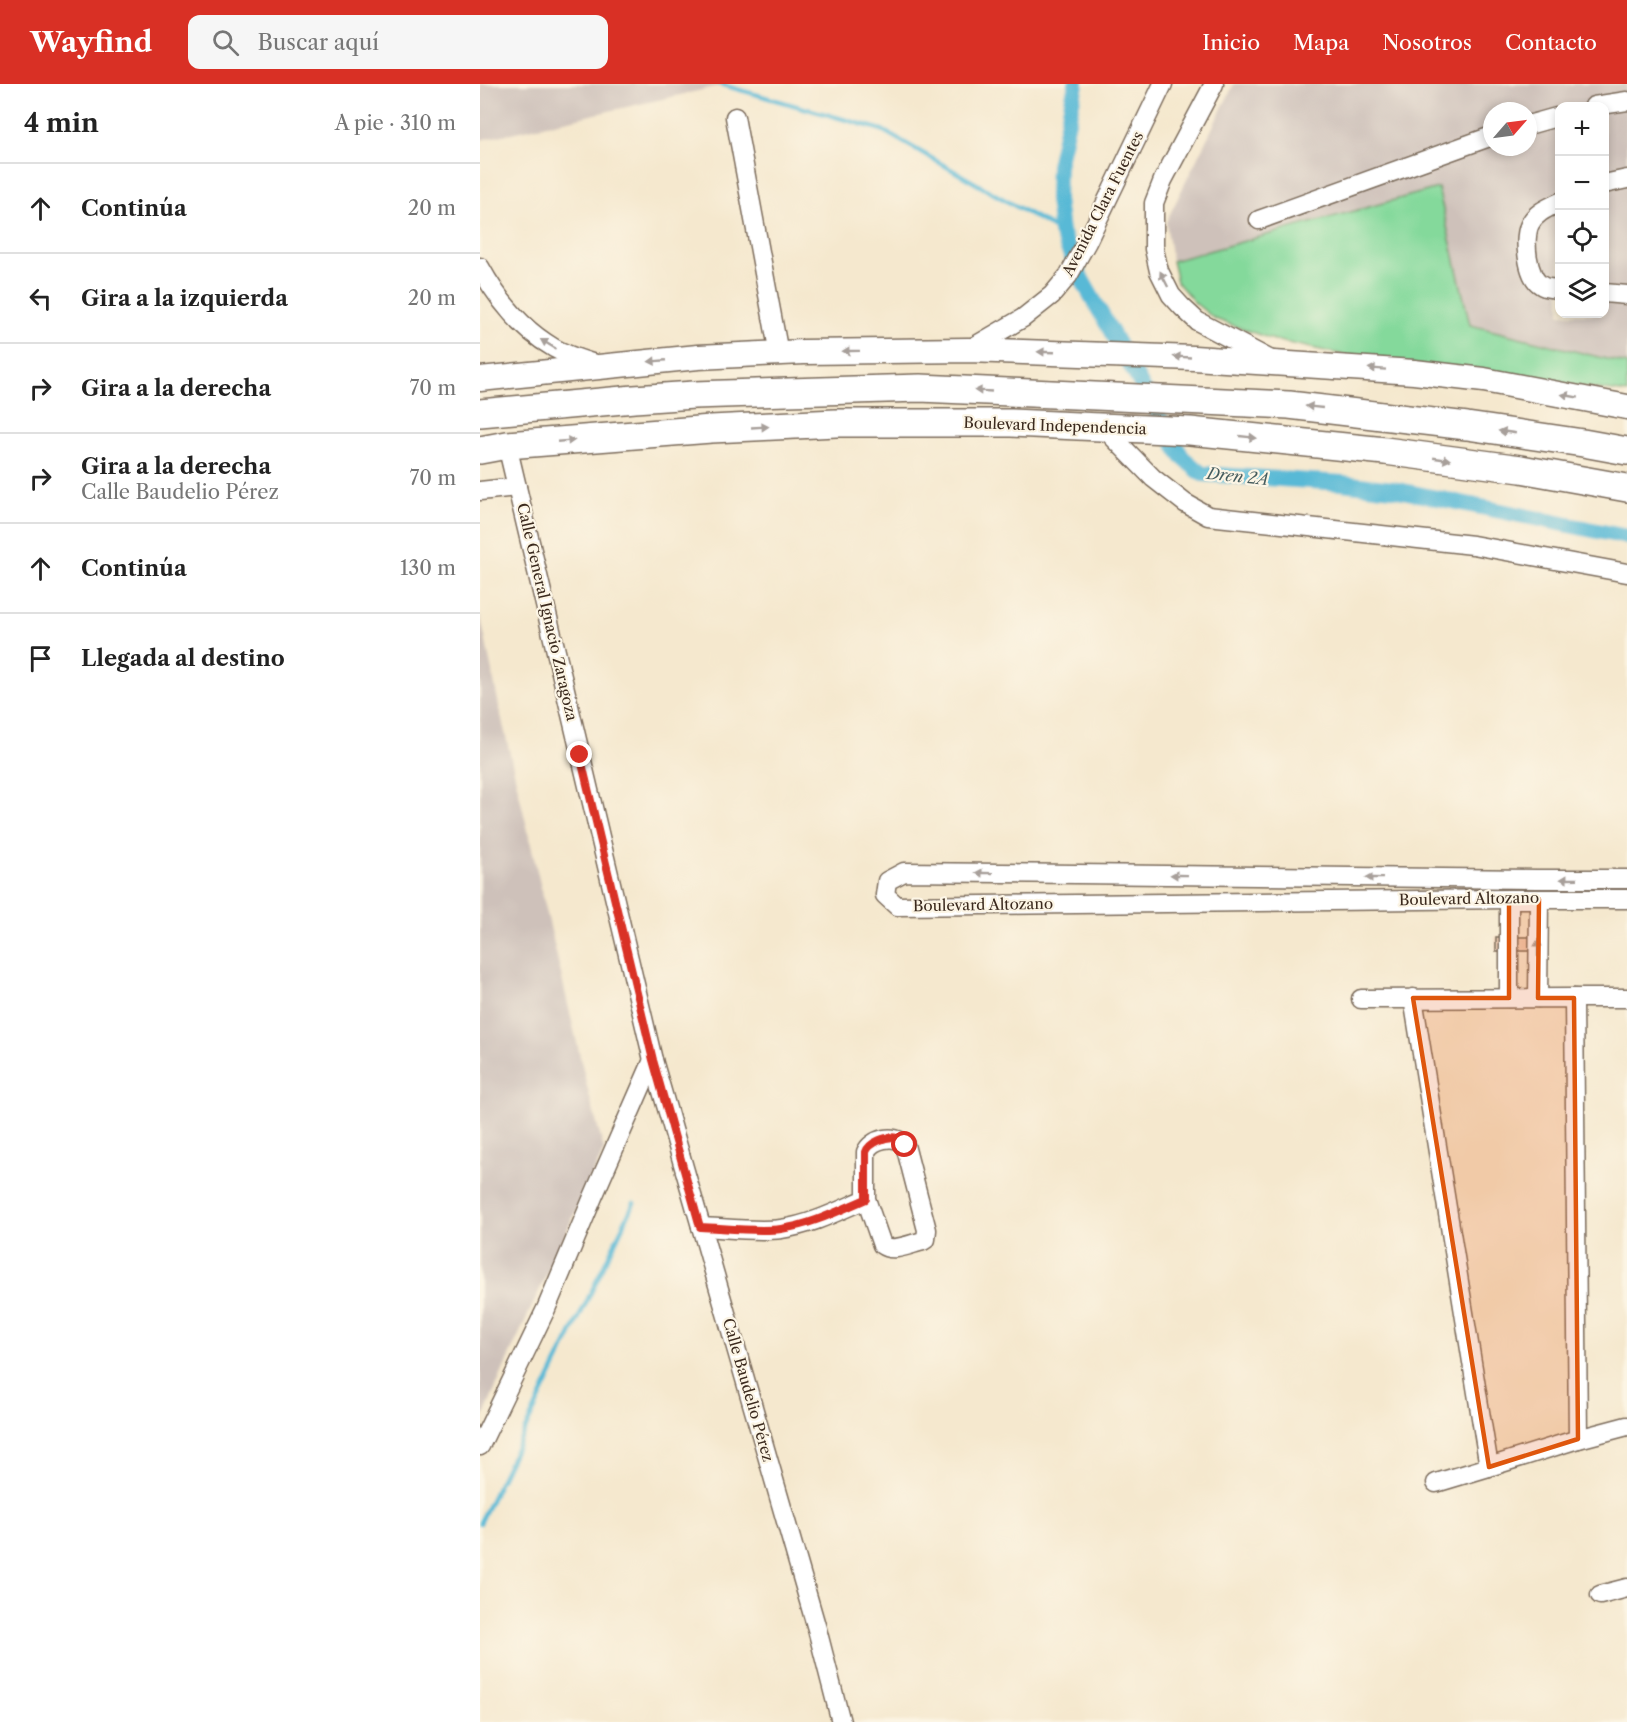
<!DOCTYPE html>
<html lang="es">
<head>
<meta charset="utf-8">
<style>
	:root { --surface:#fff; --page:#f6f6f6; --text:#222; --muted:#767676; --line:#e0e0e0; --accent:#d93025 }
	body { margin:0; font-family:"Libre Caslon Text",serif; background:var(--page); color:var(--text) }
	.controls { position:absolute; right:18px; top:18px; display:grid; overflow:hidden; border-radius:12px; box-shadow:0 3px 9px #0003 }
	.controls button { width:54px; height:54px; display:grid; place-items:center; padding:0; border:0; border-bottom:2px solid var(--line); background:var(--surface); color:var(--text); font:30px sans-serif }
	.compass { position:absolute; left:1003px; top:18px; width:54px; height:54px; border-radius:50%; background:var(--surface); box-shadow:0 3px 9px #0003; rotate:62deg }
	.stop { position:absolute; width:18px; height:18px; margin:-14px; border:4px solid #d93025; border-radius:50%; background:#fff }
	.stop.end { background:#d93025; border-color:#fff; box-shadow:0 2px 6px #0008 }
	.list { margin:0; padding:0; list-style:none }
	h2 { display:flex; justify-content:space-between; align-items:center; height:78px; margin:0; padding:0 24px; font-size:26px }
	h2 small { font-size:20px; font-weight:400; color:var(--muted) }
	.list li { display:grid; grid-template-columns:39px 1fr auto; gap:18px; align-items:center; box-sizing:border-box; height:90px; padding:0 24px; border-top:2px solid var(--line) }
	.list b { display:block; font-size:22px; white-space:nowrap }
	.list p { margin:0; font-size:20px; white-space:nowrap; color:var(--muted) }
	.list em { font-size:20px; font-style:normal; color:var(--muted) }
	.icon { flex:none; width:33px; height:33px; fill:none; stroke:currentColor; stroke-width:2; stroke-linecap:round; stroke-linejoin:round }
	.map { position:relative; flex:none; width:1147px; height:1638px; overflow:hidden }
	header { display:flex; align-items:center; gap:36px; box-sizing:border-box; height:84px; padding:0 30px; background:var(--accent); color:#fff }
	header strong { font-size:28px }
	nav { display:flex; gap:33px; margin-inline-start:auto; font-size:21px }
	.search { width:420px; height:54px; background:var(--page); display:flex; align-items:center; gap:15px; box-sizing:border-box; padding:0 21px; border-radius:12px; color:var(--muted); font-size:22px }
	main { display:flex }
	aside { flex:1; background:var(--surface) }
	.map>svg:first-child { display:block }
</style>
</head>
<body>
<header>
<strong>Wayfind</strong>
<div class="search"><svg class="icon" aria-label="search" viewBox="0 0 24 24"><circle cx="10" cy="10" r="6"/><path d="M15 15l6 6"/></svg>Buscar aquí</div>
<nav><a>Inicio</a><a>Mapa</a><a>Nosotros</a><a>Contacto</a></nav>
</header>
<main>
<aside>
<h2>4 min<small>A pie · 310 m</small></h2>
<ul class="list">
<li><svg class="icon" aria-label="ahead" viewBox="0 0 24 24"><path d="M12 20V5M6 11l6-6 6 6"/></svg><div><b>Continúa</b></div><em>20 m</em></li>
<li><svg class="icon" aria-label="left" viewBox="0 0 24 24"><path d="M17 20v-9H6M10 6l-5 5 5 5"/></svg><div><b>Gira a la izquierda</b></div><em>20 m</em></li>
<li><svg class="icon" aria-label="right" viewBox="0 0 24 24"><path d="M7 20v-9h11M14 6l5 5-5 5"/></svg><div><b>Gira a la derecha</b></div><em>70 m</em></li>
<li><svg class="icon" aria-label="right" viewBox="0 0 24 24"><path d="M7 20v-9h11M14 6l5 5-5 5"/></svg><div><b>Gira a la derecha</b><p>Calle Baudelio Pérez</p></div><em>70 m</em></li>
<li><svg class="icon" aria-label="ahead" viewBox="0 0 24 24"><path d="M12 20V5M6 11l6-6 6 6"/></svg><div><b>Continúa</b></div><em>130 m</em></li>
<li><svg class="icon" aria-label="arrive" viewBox="0 0 24 24"><path d="M6 21V4h12l-3 4 3 4H6"/></svg><div><b>Llegada al destino</b></div></li>
</ul>
</aside>
<div class="map">
<svg width="1147" height="1638" viewBox="0 0 1147 1638">
	<rect width="100%" height="100%" fill="#fcf5e5"/>
	<filter id="ink" filterUnits="userSpaceOnUse"><feTurbulence type="fractalNoise" baseFrequency=".0167" numOctaves="2"/><feDisplacementMap in="SourceGraphic" scale="12" xChannelSelector="R" yChannelSelector="G"/><feConvolveMatrix kernelMatrix="1 2 1 2 8 2 1 2 1" color-interpolation-filters="sRGB"/></filter>
	<filter id="wash" filterUnits="userSpaceOnUse"><feTurbulence type="fractalNoise" baseFrequency=".008" numOctaves="4" result="noise"/><feDisplacementMap in="SourceGraphic" scale="24" xChannelSelector="R" yChannelSelector="G"/><feGaussianBlur stdDeviation="1.35" result="paint"/><feColorMatrix in="noise" values="0 0 0 0 0 0 0 0 0 0 0 0 0 0 0 0 0 1.4 0 .05"/><feComposite in="paint" operator="in"/></filter>
	<g filter="url(#wash)">
		<rect width="100%" height="100%" fill="#f5e8ce"/>
		<g fill="#cec1ba" fill-rule="evenodd">
			<polygon points="0,0 249,0 0,56"/>
			<path d="M754,0h393v280l-157,-39 -32,-137 -266,73 -6,-39zM1080,22h44v208h-44zM1012,27h36v36h-36z"/>
			<polygon points="0,529 20,627 109,1011 124,1066 30,1270 0,1341"/>
		</g>
		<polygon fill="#84d99b" stroke="#60825c" stroke-width="1.5" points="958,104 990,241 1147,280 1147,309 869,272 794,256 735,235 715,219 697,198 692,177"/>
		<g fill="none" stroke-linecap="round" stroke-linejoin="round">
			<g stroke="#58b9d6" stroke-width="4.5">
				<polyline points="239,0 402,46 581,148"/>
				<polyline points="0,1439 154,1119"/>
			</g>
			<polyline stroke="#58b9d6" stroke-width="16" points="596,0 578,82 577,115 581,148 601,194 702,373 722,390 862,399 913,405 1147,453"/>
		</g>
		<g id="blocks">
			<rect fill="#e8b090" x="1016" y="853" width="48" height="14"/>
		</g>
	</g>
	<g filter="url(#ink)">
		<use href="#blocks" fill-opacity="0" stroke="#7c6c5c" stroke-width="1.5"/>
		<g fill="none" stroke-linecap="round" stroke-linejoin="round">
			<defs>
				<g id="minor">
					<polyline points="734,0 683,96 674,119 674,165 679,187 691,211 702,223 717,237 791,276"/>
					<polyline points="1114,22 1147,17"/>
					<polyline points="255,33 299,270"/>
					<polyline points="1048,41 1080,32"/>
					<polyline points="1124,100 1147,95"/>
					<path d="M1080,118c-12,6 -24,10 -30,22 -7,14 -3,53 11,61 5,4 12,3 19,4"/>
					<polyline points="779,136 1012,52"/>
					<path d="M0,183c18,33 41,62 74,81 14,8 29,12 44,17"/>
					<polyline points="1124,209 1147,211"/>
					<polyline points="488,266 543,234 572,211 588,192 607,158 683,0"/>
					<polyline points="623,343 673,394 705,419 728,432 993,461 1147,489"/>
					<polyline points="27,361 173,976 337,1545 361,1638"/>
					<polyline points="0,407 37,403"/>
					<polyline points="1147,795 1057,795 424,788 407,797 405,811 417,822 1029,815 1147,815"/>
					<polyline points="1029,914 1029,815"/>
					<polyline points="1058,914 1059,815"/>
					<polyline points="1094,914 1147,914"/>
					<polyline points="881,915 1094,914 1098,1355 1009,1383 933,914"/>
					<path d="M221,1143c24,1 57,5 80,2 30,-4 57,-18 85,-30l16,46c11,8 28,-1 41,-4l3,-2 1,-9 -22,-85c-10,-12 -34,-6 -39,7v47"/>
					<polyline points="1098,1355 1147,1342"/>
					<polyline points="0,1362 66,1225 113,1113 173,976"/>
					<polyline points="956,1399 1009,1383"/>
					<polyline points="1120,1511 1147,1504"/>
				</g>
				<polyline id="major" points="0,295 218,273 324,268 488,266 714,274 934,288 1004,296 1147,323"/>
				<g id="highway">
					<polyline points="0,329 154,315 214,311 440,304 809,321 987,342 1103,359 1147,367"/>
					<polyline points="0,366 27,361 231,345 356,339 531,339 710,347 905,367 1041,385 1147,404"/>
				</g>
			</defs>
			<use href="#minor" stroke="#7c6c5c" stroke-width="21"/>
			<use href="#major" stroke="#7c6c5c" stroke-width="27"/>
			<use href="#highway" stroke="#7c6c5c" stroke-width="30"/>
			<use href="#minor" stroke="#fff" stroke-width="18"/>
			<use href="#major" stroke="#fff" stroke-width="24"/>
			<use href="#highway" stroke="#fff" stroke-width="27"/>
		</g>
		<defs><path id="oneway-solid" d="M-6-.8H1V-3.2L6.5 0L1 3.2V.8H-6Z" transform="scale(1.5)"/></defs>
		<g fill="#a79f9a">
			<use href="#oneway-solid" transform="translate(684 195) rotate(-117)"/>
			<use href="#oneway-solid" transform="translate(68 260) rotate(-149)"/>
			<use href="#oneway-solid" transform="translate(371 267) rotate(179)"/>
			<use href="#oneway-solid" transform="translate(566 268) rotate(-178)"/>
			<use href="#oneway-solid" transform="translate(702 273) rotate(-177)"/>
			<use href="#oneway-solid" transform="translate(177 277) rotate(175)"/>
			<use href="#oneway-solid" transform="translate(897 285) rotate(-176)"/>
			<use href="#oneway-solid" transform="translate(503 307) rotate(-177)"/>
			<use href="#oneway-solid" transform="translate(1090 312) rotate(-170)"/>
			<use href="#oneway-solid" transform="translate(834 323) rotate(-174)"/>
			<use href="#oneway-solid" transform="translate(280 343) rotate(-3)"/>
			<use href="#oneway-solid" transform="translate(1027 348) rotate(-172)"/>
			<use href="#oneway-solid" transform="translate(768 353) rotate(6)"/>
			<use href="#oneway-solid" transform="translate(86 357) rotate(-5)"/>
			<use href="#oneway-solid" transform="translate(962 375) rotate(8)"/>
			<use href="#oneway-solid" transform="translate(504 789) rotate(-179)"/>
			<use href="#oneway-solid" transform="translate(699 791) rotate(-179)"/>
			<use href="#oneway-solid" transform="translate(894 794) rotate(-179)"/>
			<use href="#oneway-solid" transform="translate(1089 795) rotate(179)"/>
			<use href="#oneway-solid" transform="translate(1058 864) rotate(-90)"/>
		</g>
	</g>
	<g fill="none" stroke-linecap="round" stroke-linejoin="round" filter="url(#ink)">
		<path stroke="#d93025" stroke-width="8" d="M100,671l73,305 47,167c25,1 58,5 81,2 30,-4 57,-18 85,-30v-47c3,-9 21,-17 31,-14 4,2 5,3 8,7"/>
	</g>
	<path fill="#df570d" fill-opacity="0.2" stroke="#df570d" stroke-width="4.5" stroke-linejoin="round" d="M1029,815h30l-1,99h36l4,441 -89,28 -76,-469h96z"/>
	<g text-anchor="middle" stroke-width="4.5" stroke-linejoin="round" paint-order="stroke">
		<g font-size="15" fill="#3b2a1e" stroke="#fcf5e5">
			<text transform="translate(623 120) rotate(-63)" y="5">Avenida Clara Fuentes</text>
			<text transform="translate(575 342) rotate(2)" y="5">Boulevard Independencia</text>
			<text transform="translate(67 528) rotate(77)" y="5">Calle General Ignacio Zaragoza</text>
			<text transform="translate(989 815) rotate(-1)" y="5">Boulevard Altozano</text>
			<text transform="translate(503 821) rotate(-1)" y="5">Boulevard Altozano</text>
			<text transform="translate(268 1306) rotate(74)" y="5">Calle Baudelio Pérez</text>
		</g>
		<g font-size="16" font-style="italic" fill="#455c5e" stroke="#fcf5e5">
			<text transform="translate(758 392) rotate(6)" y="6">Dren 2A</text>
		</g>
	</g>
</svg>
<div class="controls">
<button>+</button>
<button>−</button>
<button><svg class="icon" aria-label="locate" viewBox="0 0 24 24"><circle cx="12" cy="12" r="6"/><path d="M12 2v4M12 18v4M2 12h4M18 12h4"/></svg></button>
<button><svg class="icon" aria-label="layers" viewBox="0 0 24 24"><path d="M12 4l9 5-9 5-9-5zM3 14l9 5 9-5"/></svg></button>
</div>
<svg class="compass" viewBox="-18 -18 36 36"><path d="M0-13l5 13h-10z" fill="#e53935"/><path d="M0 13l5-13h-10z" fill="#767676"/></svg>
<div class="stop" style="left:425px;top:1061px"></div>
<div class="stop end" style="left:100px;top:671px"></div>
</div>
</main>
</body>
</html>
